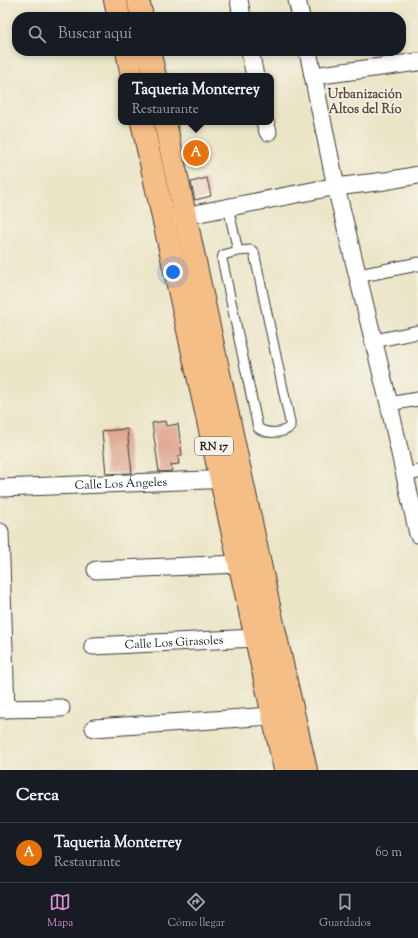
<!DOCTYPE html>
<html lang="es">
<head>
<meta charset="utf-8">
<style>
	:root { --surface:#171b24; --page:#20242c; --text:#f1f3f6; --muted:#9ea1a6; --line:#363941; --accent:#d690ce }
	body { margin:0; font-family:"Sorts Mill Goudy",serif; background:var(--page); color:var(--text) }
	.you { position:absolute; left:173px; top:272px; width:14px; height:14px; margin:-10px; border:3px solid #fff; border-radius:50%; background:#1a73e8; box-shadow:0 0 0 6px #1a73e833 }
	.badge { display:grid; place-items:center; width:26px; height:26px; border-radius:50%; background:var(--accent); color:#fff; font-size:13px; font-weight:700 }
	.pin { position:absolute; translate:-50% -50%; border:2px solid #fff; box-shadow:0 1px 4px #0006 }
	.popup { position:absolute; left:118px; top:73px; width:156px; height:52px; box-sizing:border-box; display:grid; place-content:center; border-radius:8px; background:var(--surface); filter:drop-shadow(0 1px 3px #0005); font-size:13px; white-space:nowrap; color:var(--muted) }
	.popup b { font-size:15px; color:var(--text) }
	.popup::after { content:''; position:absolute; left:50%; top:100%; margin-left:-8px; border:8px solid transparent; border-top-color:var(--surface) }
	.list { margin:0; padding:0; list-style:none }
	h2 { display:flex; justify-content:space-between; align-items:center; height:52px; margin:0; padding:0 16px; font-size:17px }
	h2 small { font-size:13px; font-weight:400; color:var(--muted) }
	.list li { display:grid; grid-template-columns:26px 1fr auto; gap:12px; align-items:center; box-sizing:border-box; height:60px; padding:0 16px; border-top:1px solid var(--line) }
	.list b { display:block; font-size:15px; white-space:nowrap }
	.list p { margin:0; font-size:13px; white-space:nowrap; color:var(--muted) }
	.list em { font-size:13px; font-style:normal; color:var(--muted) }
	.icon { flex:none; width:22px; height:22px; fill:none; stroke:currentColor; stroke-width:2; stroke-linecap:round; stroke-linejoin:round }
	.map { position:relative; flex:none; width:418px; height:770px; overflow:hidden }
	.search { position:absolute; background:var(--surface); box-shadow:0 2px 6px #0003; left:12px; right:12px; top:12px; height:44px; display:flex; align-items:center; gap:10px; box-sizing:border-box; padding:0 14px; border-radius:16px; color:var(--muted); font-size:15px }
	.sheet { height:112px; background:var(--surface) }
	nav { display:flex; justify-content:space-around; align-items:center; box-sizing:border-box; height:56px; border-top:1px solid var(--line); background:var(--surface); font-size:11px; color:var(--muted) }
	nav a { display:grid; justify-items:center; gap:2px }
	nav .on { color:var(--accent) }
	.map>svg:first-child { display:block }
</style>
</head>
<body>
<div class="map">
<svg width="418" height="770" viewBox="0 0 418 770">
	<rect width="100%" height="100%" fill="#f7f3e8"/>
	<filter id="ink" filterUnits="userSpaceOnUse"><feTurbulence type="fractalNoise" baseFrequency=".025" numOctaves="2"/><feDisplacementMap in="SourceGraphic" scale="8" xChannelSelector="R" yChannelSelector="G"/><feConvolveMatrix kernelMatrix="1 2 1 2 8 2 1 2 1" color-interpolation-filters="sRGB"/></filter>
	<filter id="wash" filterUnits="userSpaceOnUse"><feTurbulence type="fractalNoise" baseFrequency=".012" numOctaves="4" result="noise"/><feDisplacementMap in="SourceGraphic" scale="16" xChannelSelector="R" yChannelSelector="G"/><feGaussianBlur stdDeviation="0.9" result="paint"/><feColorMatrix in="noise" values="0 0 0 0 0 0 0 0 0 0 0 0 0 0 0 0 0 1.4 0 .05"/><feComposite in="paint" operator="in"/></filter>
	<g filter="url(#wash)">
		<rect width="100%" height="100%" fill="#ebe5c7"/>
		<g id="blocks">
			<g fill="#dea38e">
				<polygon points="202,146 204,158 191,161 188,148"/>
				<polygon points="207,178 211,196 195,200 191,182"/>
				<polygon points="165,421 166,426 178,424 182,456 178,456 179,464 171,465 172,471 159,472 152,423"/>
				<polygon points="127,429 132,473 106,474 102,431"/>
			</g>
		</g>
	</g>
	<g filter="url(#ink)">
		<use href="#blocks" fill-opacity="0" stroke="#3b3a36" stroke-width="1"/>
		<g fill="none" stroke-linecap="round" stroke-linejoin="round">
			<defs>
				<path id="service" d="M228,207l10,44 -15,4 -1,4 36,169c8,6 24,6 32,-1v-5l-36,-170 -3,-2 -13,1"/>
				<g id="pedestrian">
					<polyline points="358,276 418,264"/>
					<polyline points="374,341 418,332"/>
					<polyline points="389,404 418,399"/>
					<polyline points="405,475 418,472"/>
				</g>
				<g id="minor">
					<polyline points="239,0 242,17"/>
					<polyline points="297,0 301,17"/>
					<polyline points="250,51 255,76"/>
					<polyline points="308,51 336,187 389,404 418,534"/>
					<polyline points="313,76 418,62"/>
					<polyline points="265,122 268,132"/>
					<polyline points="174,218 327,188 385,181 418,175"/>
					<path id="s1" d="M0,488l232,-9"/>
					<polyline points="0,532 6,709"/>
					<polyline points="96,570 239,564"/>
					<path id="s2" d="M93,646l163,-8"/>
					<polyline points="0,709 61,708"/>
					<polyline points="94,728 272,716"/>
				</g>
				<g id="primary">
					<polyline points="115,0 119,17"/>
					<polyline points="138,0 142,17"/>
					<polyline points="127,51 132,76"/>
					<polyline points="149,51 155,76"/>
					<polyline points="142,122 285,770"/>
					<polyline points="165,122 269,606 306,770"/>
				</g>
			</defs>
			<use href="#service" stroke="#3b3a36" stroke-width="11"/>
			<use href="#pedestrian" stroke="#3b3a36" stroke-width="15"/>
			<use href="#minor" stroke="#3b3a36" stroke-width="19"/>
			<use href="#primary" stroke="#3b3a36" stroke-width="24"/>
			<use href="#service" stroke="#fff" stroke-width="9"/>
			<use href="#pedestrian" stroke="#fff" stroke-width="13"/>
			<use href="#minor" stroke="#fff" stroke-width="17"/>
			<use href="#primary" stroke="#f6be87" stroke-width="22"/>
		</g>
	</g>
	<g text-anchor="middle" stroke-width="3" stroke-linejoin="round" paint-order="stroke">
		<rect fill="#f7f3e8" stroke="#5e5c59" stroke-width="1" x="195" y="437" width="38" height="18" rx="3"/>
		<g font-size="11" font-weight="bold" fill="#1c1c1c">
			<text x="214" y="450">RN 17</text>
		</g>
		<g font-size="12" fill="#1c1c1c" stroke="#f7f3e8">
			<text dy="4" stroke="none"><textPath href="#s1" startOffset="121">Calle Los Ángeles</textPath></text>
			<text dy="4" stroke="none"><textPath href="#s2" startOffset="81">Calle Los Girasoles</textPath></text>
		</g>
		<g font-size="13" font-weight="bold" fill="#604b44" stroke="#f7f3e8">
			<text x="365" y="98">Urbanización<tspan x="365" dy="15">Altos del Río</tspan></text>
		</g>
	</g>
</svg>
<div class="you"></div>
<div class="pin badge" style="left:196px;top:153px;background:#e8710a">A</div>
<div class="popup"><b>Taqueria Monterrey</b>Restaurante</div>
<div class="search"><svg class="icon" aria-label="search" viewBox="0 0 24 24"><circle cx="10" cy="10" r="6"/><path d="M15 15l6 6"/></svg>Buscar aquí</div>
</div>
<section class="sheet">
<h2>Cerca<small></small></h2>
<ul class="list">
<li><span class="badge" style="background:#e8710a">A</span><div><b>Taqueria Monterrey</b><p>Restaurante</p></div><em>60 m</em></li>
</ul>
</section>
<nav>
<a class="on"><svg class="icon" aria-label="map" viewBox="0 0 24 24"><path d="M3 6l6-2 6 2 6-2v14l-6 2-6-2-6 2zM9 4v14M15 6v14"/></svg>Mapa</a>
<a><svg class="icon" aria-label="directions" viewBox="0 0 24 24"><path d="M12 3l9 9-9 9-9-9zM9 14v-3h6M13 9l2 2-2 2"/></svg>Cómo llegar</a>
<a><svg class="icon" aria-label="saved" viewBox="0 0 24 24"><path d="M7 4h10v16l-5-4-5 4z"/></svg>Guardados</a>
</nav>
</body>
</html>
